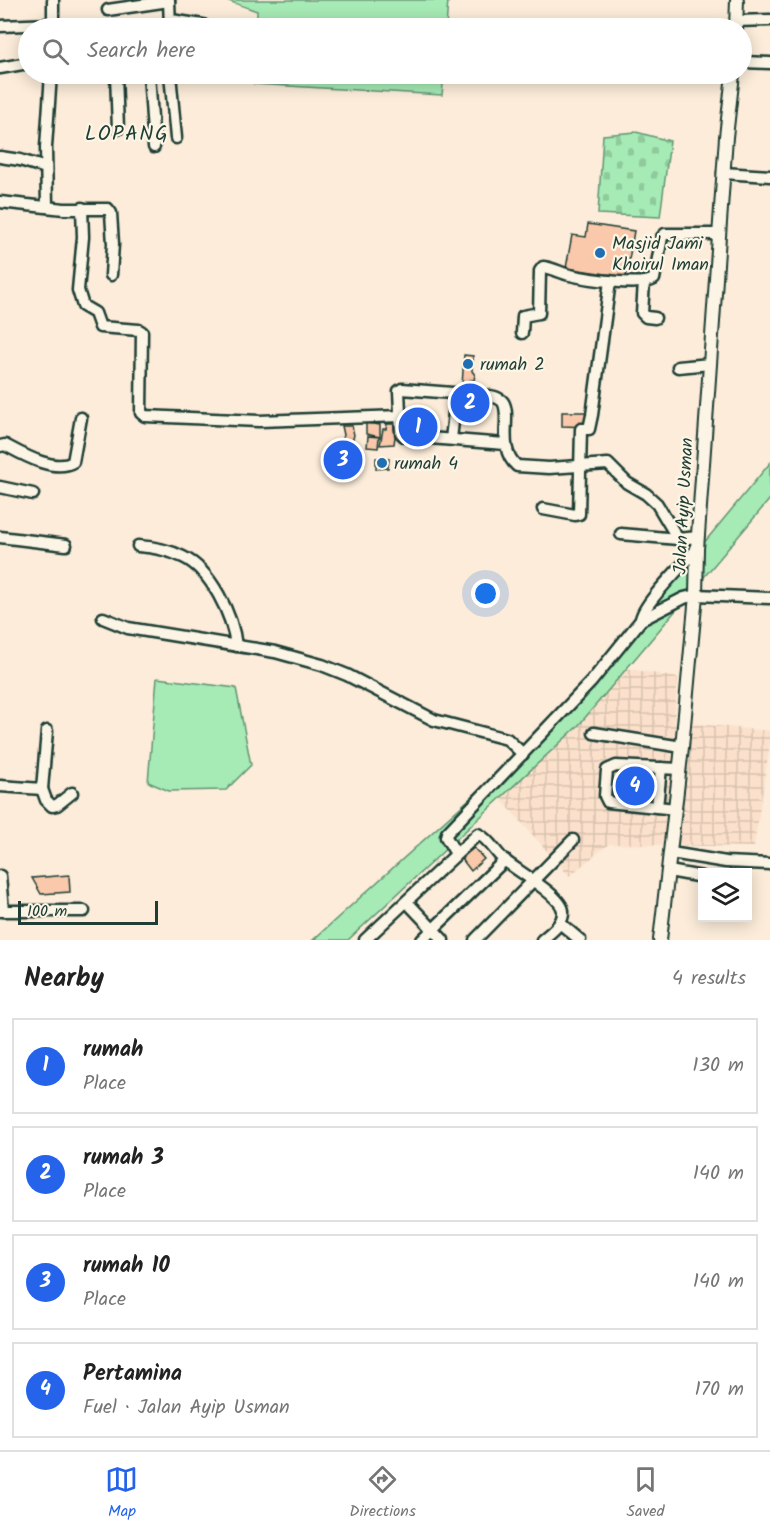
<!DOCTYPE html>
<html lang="en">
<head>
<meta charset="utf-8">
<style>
	:root { --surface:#fff; --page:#f2f2f2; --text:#222; --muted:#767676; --line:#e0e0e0; --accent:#2563eb }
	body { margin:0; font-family:Kalam,sans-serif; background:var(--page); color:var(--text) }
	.controls { position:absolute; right:18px; bottom:18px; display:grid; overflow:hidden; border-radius:0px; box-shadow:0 3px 15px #0003 }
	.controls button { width:54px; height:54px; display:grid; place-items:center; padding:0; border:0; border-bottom:2px solid var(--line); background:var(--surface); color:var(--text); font:30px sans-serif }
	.scale { position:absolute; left:18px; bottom:15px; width:140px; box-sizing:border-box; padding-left:6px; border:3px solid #1f3d34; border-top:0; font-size:16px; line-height:21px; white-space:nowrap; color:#1f3d34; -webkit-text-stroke:4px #fcf5e5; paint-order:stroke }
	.you { position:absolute; left:486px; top:594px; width:21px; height:21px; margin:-15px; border:4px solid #fff; border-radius:50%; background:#1a73e8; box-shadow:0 0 0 9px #1a73e833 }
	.badge { display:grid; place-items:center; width:39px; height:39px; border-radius:50%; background:var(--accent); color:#fff; font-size:20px; font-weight:700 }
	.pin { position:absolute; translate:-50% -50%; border:3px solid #fff; box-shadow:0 2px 6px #0006 }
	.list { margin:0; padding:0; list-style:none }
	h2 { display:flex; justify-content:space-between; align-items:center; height:78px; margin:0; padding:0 24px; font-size:26px }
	h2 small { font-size:20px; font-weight:400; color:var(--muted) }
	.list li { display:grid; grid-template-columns:39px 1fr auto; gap:18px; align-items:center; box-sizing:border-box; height:96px; margin:0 12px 12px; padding:0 12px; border:2px solid var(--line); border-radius:0px }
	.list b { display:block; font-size:22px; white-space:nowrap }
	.list p { margin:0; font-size:20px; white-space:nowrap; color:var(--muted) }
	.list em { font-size:20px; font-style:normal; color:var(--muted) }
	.icon { flex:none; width:33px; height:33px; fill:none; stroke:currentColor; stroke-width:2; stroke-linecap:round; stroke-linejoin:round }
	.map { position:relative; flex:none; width:770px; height:940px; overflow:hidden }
	.search { position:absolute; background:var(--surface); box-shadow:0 3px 15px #0003; left:18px; right:18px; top:18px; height:66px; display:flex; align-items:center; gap:15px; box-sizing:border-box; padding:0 21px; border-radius:33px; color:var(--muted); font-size:22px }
	.sheet { height:510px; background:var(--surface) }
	nav { display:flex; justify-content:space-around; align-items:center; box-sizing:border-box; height:84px; border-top:2px solid var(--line); background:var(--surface); font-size:16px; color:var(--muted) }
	nav a { display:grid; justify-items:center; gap:3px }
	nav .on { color:var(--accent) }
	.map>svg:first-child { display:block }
</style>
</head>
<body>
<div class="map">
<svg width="770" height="940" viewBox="0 0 770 940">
	<defs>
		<pattern id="industrial-grid" width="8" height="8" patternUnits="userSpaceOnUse" patternTransform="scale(1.5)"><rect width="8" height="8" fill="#fbe1cb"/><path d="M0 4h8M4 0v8" fill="none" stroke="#d7c2af"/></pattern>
		<pattern id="cemetery-stones" width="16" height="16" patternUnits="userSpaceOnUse" patternTransform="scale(1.5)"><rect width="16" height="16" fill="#a6eab5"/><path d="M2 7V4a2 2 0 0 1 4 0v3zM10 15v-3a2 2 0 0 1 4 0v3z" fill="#8eca9c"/></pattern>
	</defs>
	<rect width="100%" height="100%" fill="#fcecd9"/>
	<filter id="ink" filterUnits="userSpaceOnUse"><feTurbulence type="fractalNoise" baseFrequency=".0167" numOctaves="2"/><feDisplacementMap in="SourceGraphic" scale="12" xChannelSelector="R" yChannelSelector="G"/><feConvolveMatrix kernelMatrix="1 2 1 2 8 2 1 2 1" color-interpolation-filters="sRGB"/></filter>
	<g filter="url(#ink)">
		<polygon fill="url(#industrial-grid)" points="626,668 678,678 674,722 770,731 770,743 754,847 609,844 569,876 500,798 578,726"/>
		<g fill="#a6eab5" stroke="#629474" stroke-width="1.5">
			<polygon points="226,0 448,0 446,28 257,28 257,11"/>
			<polygon points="255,74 444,74 442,95 254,84"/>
			<polygon points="770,463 770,499 578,726 348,940 313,940 559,718"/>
			<polygon points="157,678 236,688 251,765 226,790 169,791 148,782"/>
		</g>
		<polygon fill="url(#cemetery-stones)" stroke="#629474" stroke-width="1.5" points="636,132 670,141 660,217 598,214 603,135"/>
		<g fill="#fac8aa" stroke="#1f3d34" stroke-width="1.5">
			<polygon points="588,224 634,231 626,277 566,268 572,235 586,237"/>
			<polygon points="464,355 473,356 472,371 475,375 474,380 470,380 469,386 462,386"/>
			<polygon points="463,398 477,400 476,413 462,412"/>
			<polygon points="562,412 589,412 589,427 562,426"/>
			<polygon points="411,419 428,421 426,435 409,433"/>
			<polygon points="366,423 380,425 380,437 366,434"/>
			<polygon points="387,424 394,424 394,429 396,430 394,444 380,445 383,429 386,429"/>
			<polygon points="342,426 352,426 354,435 352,442 341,442 344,435"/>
			<polygon points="368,436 379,437 378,448 367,447"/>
			<polygon points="339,455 348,455 347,467 338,468 336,466 339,464"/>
			<polygon points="376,458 389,459 388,468 376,469"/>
			<polygon points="474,848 484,859 471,871 461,858"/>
			<polygon points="69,875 70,892 41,894 32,878"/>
		</g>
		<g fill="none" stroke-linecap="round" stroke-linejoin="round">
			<defs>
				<g id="minor">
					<polyline points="169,0 170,28"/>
					<polyline points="108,10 169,1"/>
					<polyline points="171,20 203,25 207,28"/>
					<polyline points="736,21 770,20"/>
					<polyline points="0,26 53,24"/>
					<polyline points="53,28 53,0"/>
					<polyline points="742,62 770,63"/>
					<polyline points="0,68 28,63"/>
					<polyline points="116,74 118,129"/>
					<polyline points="149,74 154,147"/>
					<polyline points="170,74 176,138"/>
					<polyline points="0,157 20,160 46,168"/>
					<polyline points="723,173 770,176"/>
					<polyline points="0,202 64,209 108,209 111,213 113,244 111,275"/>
					<polyline points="47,207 46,147 51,74"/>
					<polyline points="82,208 83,237 78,290 83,306 95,313 100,327 139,330 142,332 141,413 145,416 259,421 401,416"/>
					<polyline points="644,282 642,313 646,317 655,318"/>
					<path d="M522,333l1,-17 16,-3 1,-42 3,-4c10,1 18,6 27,8 17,4 70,12 84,4l8,-42 3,-3h54"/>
					<polyline points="678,367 710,364"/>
					<polyline points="451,439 454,413"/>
					<path d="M505,444l-101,-8 -3,-3 -2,-42 3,-2 88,7c5,1 10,2 13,6 9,14 -7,46 14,64l32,2 59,-4 19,19 19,11 11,10 21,35 20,-2"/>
					<path d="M0,446l5,-1c17,9 49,28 68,17l8,-44"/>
					<polyline points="0,487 33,494"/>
					<polyline points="543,509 575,515 579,514 581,429 589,429 592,415 610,281"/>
					<polyline points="621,534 678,539"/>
					<polyline points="0,537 66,545"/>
					<path d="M138,546c16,1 31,4 45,11 28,13 50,59 53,89"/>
					<polyline points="103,618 128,628 275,652 322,665 347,675 434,720 507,739 523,754"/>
					<path d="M641,620c0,-15 45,-58 56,-71"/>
					<polyline points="594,733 682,747"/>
					<polyline points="0,786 42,789 47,731"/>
					<polyline points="42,789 46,800 52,806 57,805 72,793"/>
					<polyline points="657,807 661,768"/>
					<polyline points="676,809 608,802 605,796 607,770 616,766 680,769"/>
					<polyline points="671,853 726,862 770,864"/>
					<polyline points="456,854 446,837 447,833 591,682 641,620 684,598 696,595 770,598"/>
					<polyline points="669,871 702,877"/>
					<polyline points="0,876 3,911"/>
					<polyline points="407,902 443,940"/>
					<polyline points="0,911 84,911"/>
					<polyline points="561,924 580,940"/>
					<path d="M365,940l113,-106c11,5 17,18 26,26 12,10 58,36 59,51 1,13 -12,21 -21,29"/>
					<polyline points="422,940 505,860"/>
					<polyline points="475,940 573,840"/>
				</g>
				<g id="major">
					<polyline points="736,28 737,0"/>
					<polyline points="660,940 682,747 696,595 697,549 726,137 733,74"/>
				</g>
			</defs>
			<use href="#minor" stroke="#1f3d34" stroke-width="15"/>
			<use href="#major" stroke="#1f3d34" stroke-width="16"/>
			<use href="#minor" stroke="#fcf5e5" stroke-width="10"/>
			<use href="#major" stroke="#fcf5e5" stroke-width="12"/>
		</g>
	</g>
	<g fill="#1f6fb2" stroke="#fcf5e5" stroke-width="2">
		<circle cx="600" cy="253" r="6"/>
		<circle cx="468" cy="364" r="6"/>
		<circle cx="382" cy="463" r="6"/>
	</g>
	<g text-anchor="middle" stroke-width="4.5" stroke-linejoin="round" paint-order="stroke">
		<g font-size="18" fill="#1f3d34" stroke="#fcf5e5" text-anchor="start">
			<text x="612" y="249">Masjid Jami<tspan x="612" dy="21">Khoirul Iman</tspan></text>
			<text x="480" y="370">rumah 2</text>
			<text x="394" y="469">rumah 4</text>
		</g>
		<g font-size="18" fill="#1f3d34" stroke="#fcf5e5">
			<text transform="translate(683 506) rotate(-87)" y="6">Jalan Ayip Usman</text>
		</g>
		<g font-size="21" letter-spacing="1.5" fill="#1f3d34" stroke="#fcf5e5">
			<text x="127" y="140">LOPANG</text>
		</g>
	</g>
</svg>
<div class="controls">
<button><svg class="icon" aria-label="layers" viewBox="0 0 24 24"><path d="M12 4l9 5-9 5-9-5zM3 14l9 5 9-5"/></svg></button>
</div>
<div class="scale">100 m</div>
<div class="you"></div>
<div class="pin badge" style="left:418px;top:427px">1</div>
<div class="pin badge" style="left:470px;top:403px">2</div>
<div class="pin badge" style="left:343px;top:460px">3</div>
<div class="pin badge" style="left:635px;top:786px">4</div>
<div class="search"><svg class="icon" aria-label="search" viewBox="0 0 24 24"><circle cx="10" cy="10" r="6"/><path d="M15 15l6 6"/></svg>Search here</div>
</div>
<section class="sheet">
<h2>Nearby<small>4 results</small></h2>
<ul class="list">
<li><span class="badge">1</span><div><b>rumah</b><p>Place</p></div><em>130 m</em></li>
<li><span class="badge">2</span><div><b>rumah 3</b><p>Place</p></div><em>140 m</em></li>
<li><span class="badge">3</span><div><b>rumah 10</b><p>Place</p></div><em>140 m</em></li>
<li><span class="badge">4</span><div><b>Pertamina</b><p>Fuel · Jalan Ayip Usman</p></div><em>170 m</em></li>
</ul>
</section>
<nav>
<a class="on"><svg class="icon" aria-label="map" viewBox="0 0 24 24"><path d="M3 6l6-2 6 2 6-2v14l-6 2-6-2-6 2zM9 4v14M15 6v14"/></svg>Map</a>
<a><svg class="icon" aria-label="directions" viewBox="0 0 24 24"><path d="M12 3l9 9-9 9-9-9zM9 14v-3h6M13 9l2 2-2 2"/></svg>Directions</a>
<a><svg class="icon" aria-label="saved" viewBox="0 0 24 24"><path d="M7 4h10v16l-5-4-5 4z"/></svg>Saved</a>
</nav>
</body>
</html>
